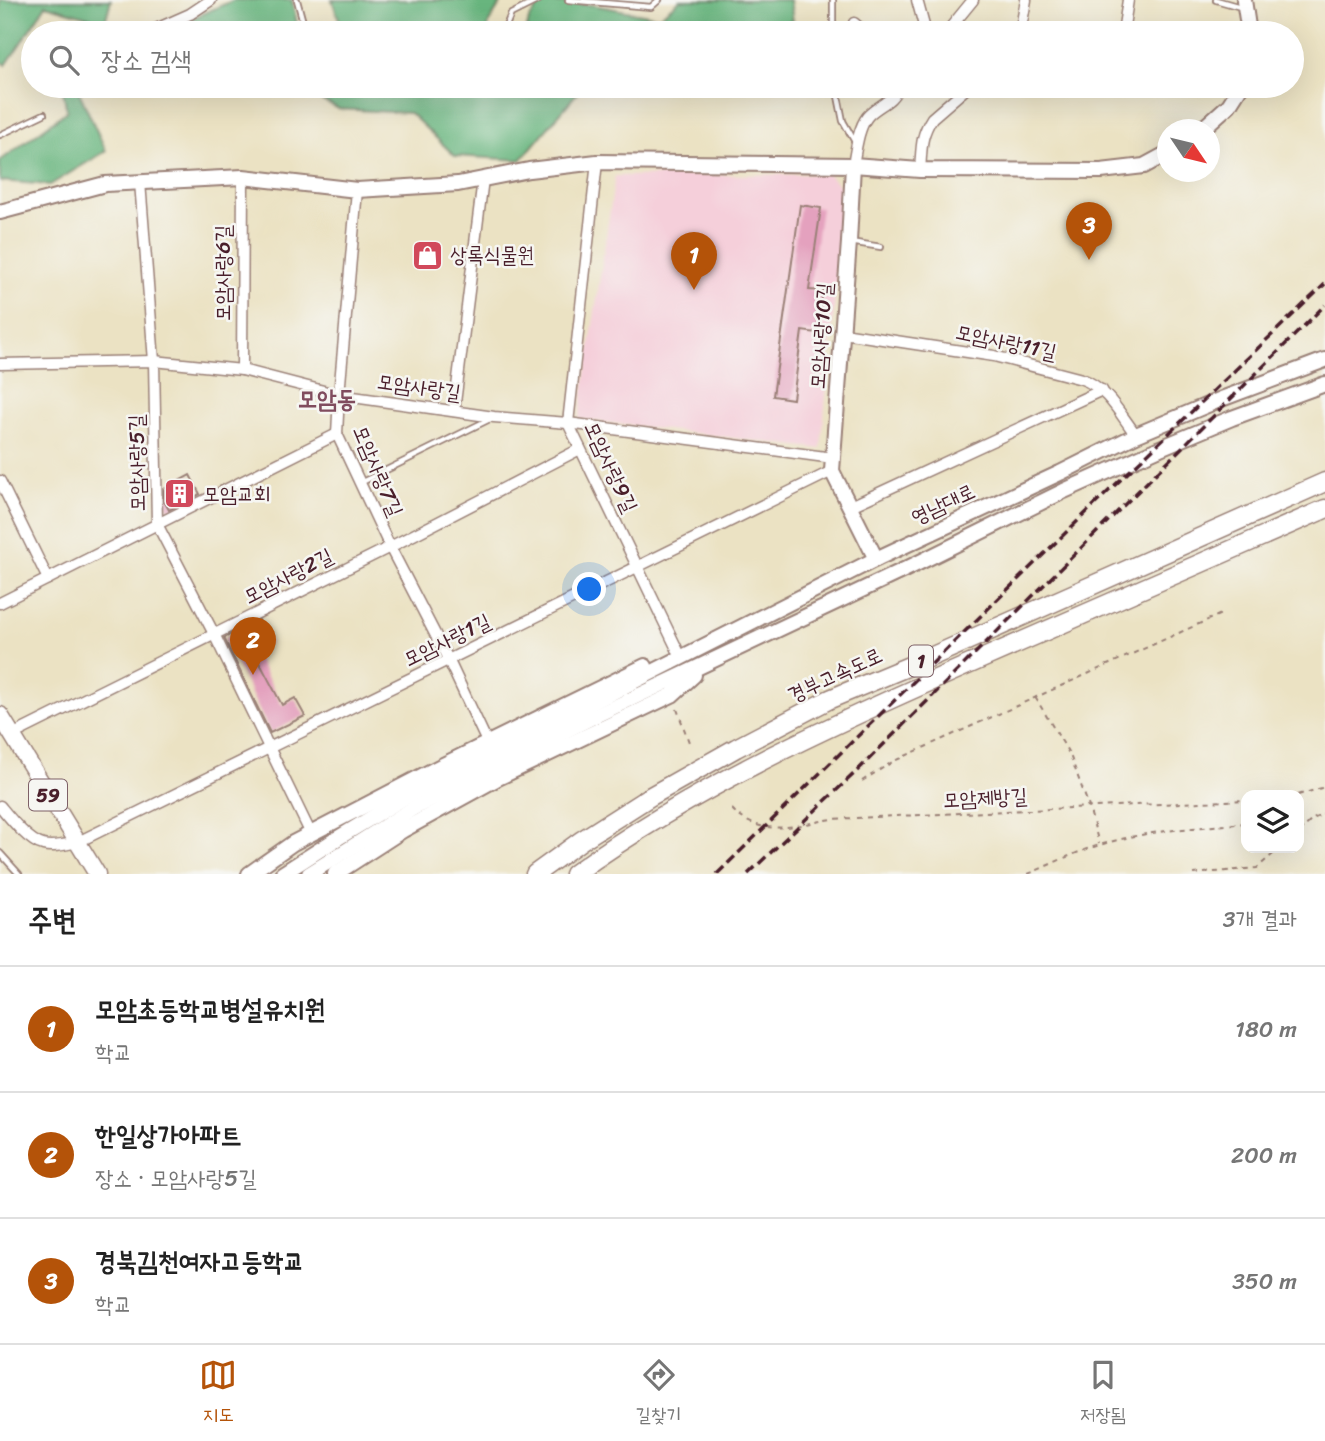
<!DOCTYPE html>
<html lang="ko">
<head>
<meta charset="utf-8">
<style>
	:root { --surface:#fff; --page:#f6f6f6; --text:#222; --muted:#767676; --line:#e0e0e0; --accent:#b45309 }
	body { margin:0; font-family:Sriracha,"Poor Story",sans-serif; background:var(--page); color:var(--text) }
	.controls { position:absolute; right:21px; bottom:21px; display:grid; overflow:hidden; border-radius:14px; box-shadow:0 7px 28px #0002 }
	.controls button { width:63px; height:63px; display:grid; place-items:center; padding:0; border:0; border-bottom:2px solid var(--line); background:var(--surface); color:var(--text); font:35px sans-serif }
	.compass { position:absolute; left:1157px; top:119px; width:63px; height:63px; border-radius:50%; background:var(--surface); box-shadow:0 7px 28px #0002; rotate:125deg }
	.you { position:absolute; left:590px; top:590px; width:24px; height:24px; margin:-18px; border:5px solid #fff; border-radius:50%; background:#1a73e8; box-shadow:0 0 0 10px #1a73e833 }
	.badge { display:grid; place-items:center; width:46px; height:46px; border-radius:50%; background:var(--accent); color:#fff; font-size:23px; font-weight:700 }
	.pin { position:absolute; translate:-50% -58px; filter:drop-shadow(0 2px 4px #0008) }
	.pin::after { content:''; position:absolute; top:37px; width:24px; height:21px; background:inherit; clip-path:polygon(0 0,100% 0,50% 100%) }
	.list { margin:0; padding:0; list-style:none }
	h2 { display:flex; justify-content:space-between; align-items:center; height:91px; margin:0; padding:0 28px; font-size:30px }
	h2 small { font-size:23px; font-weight:400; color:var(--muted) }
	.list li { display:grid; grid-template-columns:46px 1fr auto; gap:21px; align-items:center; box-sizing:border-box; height:126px; padding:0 28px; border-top:2px solid var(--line) }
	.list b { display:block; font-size:26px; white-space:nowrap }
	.list p { margin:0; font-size:23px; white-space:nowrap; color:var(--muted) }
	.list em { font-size:23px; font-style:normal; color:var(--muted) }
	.icon { flex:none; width:38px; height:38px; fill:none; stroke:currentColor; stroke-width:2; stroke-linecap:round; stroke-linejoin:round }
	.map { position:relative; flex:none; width:1325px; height:874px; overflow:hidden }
	.search { position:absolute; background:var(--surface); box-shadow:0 7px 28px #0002; left:21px; right:21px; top:21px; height:77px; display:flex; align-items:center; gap:18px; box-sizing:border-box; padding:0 24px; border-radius:38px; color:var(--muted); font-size:26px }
	.sheet { height:469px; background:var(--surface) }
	nav { display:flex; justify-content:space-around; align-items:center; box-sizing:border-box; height:98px; border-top:2px solid var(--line); background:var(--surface); font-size:19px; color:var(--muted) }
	nav a { display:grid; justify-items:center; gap:4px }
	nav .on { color:var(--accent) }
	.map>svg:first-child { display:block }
</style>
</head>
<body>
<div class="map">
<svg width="1325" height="874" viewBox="0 0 1325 874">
	<rect width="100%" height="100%" fill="#f6f6f2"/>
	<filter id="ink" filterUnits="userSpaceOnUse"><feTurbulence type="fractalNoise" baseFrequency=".0143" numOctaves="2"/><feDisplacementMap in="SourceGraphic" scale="14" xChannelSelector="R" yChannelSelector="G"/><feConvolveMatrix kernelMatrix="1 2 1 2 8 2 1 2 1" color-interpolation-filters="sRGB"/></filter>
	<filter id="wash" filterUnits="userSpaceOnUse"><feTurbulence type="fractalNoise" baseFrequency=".00686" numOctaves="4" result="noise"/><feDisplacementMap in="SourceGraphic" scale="28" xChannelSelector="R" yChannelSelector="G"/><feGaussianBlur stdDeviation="1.57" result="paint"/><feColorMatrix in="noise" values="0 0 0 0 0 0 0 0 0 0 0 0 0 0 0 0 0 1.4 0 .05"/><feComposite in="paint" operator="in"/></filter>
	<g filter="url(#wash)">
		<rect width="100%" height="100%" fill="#ebe2c3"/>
		<polygon fill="#f5cfda" points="828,174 845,190 821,449 579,419 615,176"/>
		<g fill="#68b57e" stroke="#596a54" stroke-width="2">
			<polygon points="0,0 111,0 105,22 46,5 6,65 0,61"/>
			<polygon points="234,0 292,0 299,33 159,33"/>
			<polygon points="332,0 503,0 489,22 487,33 446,33 340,22"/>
			<polygon points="680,0 790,0 793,21 739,33 526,33 529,19 542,2 593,5 659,17"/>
			<polygon points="62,86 86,86 78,90 106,151 50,185 0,181 0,161 67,111"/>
			<polygon points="292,86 469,86 473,90 512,88 513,86 583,86 521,160 455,156 410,113 339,109"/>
		</g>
		<g id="blocks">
			<g fill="#e4a1be">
				<polygon points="800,205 821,208 809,290 823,291 817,333 802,331 793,399 773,396"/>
				<polygon points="190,475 200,494 169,510 164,501 164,489"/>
				<polygon points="259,620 270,643 254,652 282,705 295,698 305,716 270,733 224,638"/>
			</g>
		</g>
	</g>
	<g filter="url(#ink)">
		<use href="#blocks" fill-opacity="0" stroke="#9a8077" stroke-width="2"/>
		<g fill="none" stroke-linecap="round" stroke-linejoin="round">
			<defs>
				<g id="lane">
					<polyline points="297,0 306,33"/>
					<polyline points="568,0 651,7 659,0"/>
					<polyline points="833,0 833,33"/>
					<polyline points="1216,0 1244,8"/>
					<polyline points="503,33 511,14 539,0"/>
					<polyline points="836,86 843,121 855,142"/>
					<polyline points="0,135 44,114"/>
					<polyline points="850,242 881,247"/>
					<polyline points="360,483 490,419"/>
					<polyline points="0,853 19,874"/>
				</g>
				<g id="street">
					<polyline points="917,0 926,33"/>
					<polyline points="854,23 866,33"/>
					<polyline points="147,33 190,14 211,0"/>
					<polyline points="946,33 973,0"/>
					<polyline points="1020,33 1026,0"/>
					<polyline points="1125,33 1124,26 1128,0"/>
					<polyline points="597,162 568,423 678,651"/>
					<path d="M853,165c3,-15 5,-36 14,-48 10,-12 26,-14 31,-31"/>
					<path d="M920,170c2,-22 0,-33 12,-52l37,-32"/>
					<polyline points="140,182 154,361 157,524 214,634 311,834"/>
					<polyline points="357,190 339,395 337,434 390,547 449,661 487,742"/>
					<path d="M843,333l151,23 88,23c25,9 38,35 54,56"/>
					<polyline points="0,364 154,361 242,370 339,395 494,417 568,423 833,458"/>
					<polyline points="242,370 243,177"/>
					<polyline points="454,411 483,179"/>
					<polyline points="0,481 48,579"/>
					<polyline points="851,506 1102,390"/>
					<polyline points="0,603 337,434"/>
					<polyline points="12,735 390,547 580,449"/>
					<path d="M0,806c10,12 28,35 43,39 10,3 24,-1 35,-3l754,-371"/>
				</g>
				<g id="secondary">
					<polyline points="1244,0 1249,33"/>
					<polyline points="1201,130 1229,105 1241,86"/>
					<polyline points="853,165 849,242 832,471 876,559"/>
					<polyline points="0,212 105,184 243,177 357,190 458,184 529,170 597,162 853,165 920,170 1101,171 1144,166 1168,153"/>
					<polyline points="249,874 293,843 443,765 645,666"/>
					<polyline points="282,874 338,838 404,798 876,559 1060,473 1136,435 1224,398 1325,360"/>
					<polyline points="309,874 412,809 474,777 593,717 906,569 1064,491 1160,448 1232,418 1325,384"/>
					<polyline points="335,874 403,830 496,779 672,695 694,675"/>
				</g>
				<polyline id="primary" points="0,715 97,874"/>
				<g id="highway">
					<polyline points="535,874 582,840 651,796 736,748 830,699 926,659 1325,482"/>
					<path d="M574,874c126,-91 270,-155 412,-217 113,-49 226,-98 339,-148"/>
				</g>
			</defs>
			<use href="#lane" stroke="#9a8077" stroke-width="8"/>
			<use href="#street" stroke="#9a8077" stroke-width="13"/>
			<use href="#secondary" stroke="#9a8077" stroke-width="18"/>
			<use href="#primary" stroke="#9a8077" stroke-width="19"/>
			<use href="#highway" stroke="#9a8077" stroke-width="21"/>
			<g stroke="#9a8077" stroke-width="2" stroke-dasharray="5 5" stroke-linecap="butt">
				<polyline points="1035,697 1070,755 1089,807 1099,844"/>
				<polyline points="677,709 690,745"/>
				<polyline points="862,781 894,761 1221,614"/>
				<polyline points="1298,795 1325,787"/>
				<path d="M732,809c27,30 65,16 100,10l414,-19"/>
				<polyline points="1299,832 1313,819 1325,813"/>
				<path d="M1028,874c24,-10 47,-22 72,-29 47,-15 97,-17 146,-22"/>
				<polyline points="1194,874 1257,868 1280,848"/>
			</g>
			<use href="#lane" stroke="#fff" stroke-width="4.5"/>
			<use href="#street" stroke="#fff" stroke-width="10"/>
			<use href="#secondary" stroke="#fff" stroke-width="14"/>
			<use href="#primary" stroke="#fff" stroke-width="16"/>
			<use href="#highway" stroke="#fff" stroke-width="18"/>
			<g stroke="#4a1f2b" stroke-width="3.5" stroke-dasharray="10 5" stroke-linecap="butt">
				<polyline points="717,874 1091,508 1325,284"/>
				<polyline points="748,874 859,769 1325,305"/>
			</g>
		</g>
	</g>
	<defs>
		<symbol id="shop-square" viewBox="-11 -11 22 22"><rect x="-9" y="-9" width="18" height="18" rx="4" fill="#d1495b" stroke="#f6f6f2"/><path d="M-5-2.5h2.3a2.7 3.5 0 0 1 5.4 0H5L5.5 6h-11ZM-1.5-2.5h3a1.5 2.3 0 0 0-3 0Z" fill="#fff"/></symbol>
		<symbol id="building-square" viewBox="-11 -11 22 22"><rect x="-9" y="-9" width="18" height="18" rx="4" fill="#d1495b" stroke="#f6f6f2"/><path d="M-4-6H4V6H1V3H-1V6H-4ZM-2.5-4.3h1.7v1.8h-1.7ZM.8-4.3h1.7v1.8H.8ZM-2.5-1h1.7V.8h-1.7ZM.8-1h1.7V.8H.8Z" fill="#fff"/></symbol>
	</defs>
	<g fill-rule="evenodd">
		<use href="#shop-square" x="410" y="238" width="35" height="35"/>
		<use href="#building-square" x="162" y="476" width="35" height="35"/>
	</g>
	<g text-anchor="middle" stroke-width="5" stroke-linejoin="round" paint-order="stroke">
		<g fill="#f6f6f2" stroke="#7e6067" stroke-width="2">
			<rect x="909" y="645.5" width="24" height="31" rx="5"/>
			<rect x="29" y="779.5" width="38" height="31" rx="5"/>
		</g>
		<g font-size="19" font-weight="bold" fill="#4a1f2b">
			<text x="921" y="668">1</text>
			<text x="48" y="802">59</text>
		</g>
		<g font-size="21" fill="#4a1f2b" stroke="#f6f6f2" text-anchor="start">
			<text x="450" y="262">상록식물원</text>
			<text x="203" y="501">모암교회</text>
		</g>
		<g font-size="21" fill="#4a1f2b" stroke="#f6f6f2">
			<text transform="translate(223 273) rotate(-90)" y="7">모암사랑6길</text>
			<text transform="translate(821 336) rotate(-86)" y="7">모암사랑10길</text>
			<text transform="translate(1006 342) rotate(12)" y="7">모암사랑11길</text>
			<text transform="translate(419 387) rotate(8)" y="7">모암사랑길</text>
			<text transform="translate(137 463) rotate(-91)" y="7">모암사랑5길</text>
			<text transform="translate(611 467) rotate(65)" y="7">모암사랑9길</text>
			<text transform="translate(378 471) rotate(67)" y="7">모암사랑7길</text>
			<text transform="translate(943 504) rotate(-25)" y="7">영남대로</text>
			<text transform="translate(288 576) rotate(-27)" y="7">모암사랑2길</text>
			<text transform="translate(447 640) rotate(-26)" y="7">모암사랑1길</text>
			<text transform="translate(835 675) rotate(-25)" y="7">경부고속도로</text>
			<text transform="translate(985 798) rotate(-3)" y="7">모암제방길</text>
		</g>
		<g font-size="24" font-weight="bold" fill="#804c5e" stroke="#f6f6f2">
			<text x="327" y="407">모암동</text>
		</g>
	</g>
</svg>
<div class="controls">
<button><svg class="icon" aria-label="layers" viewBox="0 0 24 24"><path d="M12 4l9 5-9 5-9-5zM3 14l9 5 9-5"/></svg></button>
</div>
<svg class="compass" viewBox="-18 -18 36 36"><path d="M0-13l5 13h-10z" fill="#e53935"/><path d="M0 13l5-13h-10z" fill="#767676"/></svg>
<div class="you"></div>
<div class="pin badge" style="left:694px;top:290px">1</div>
<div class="pin badge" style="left:253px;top:675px">2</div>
<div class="pin badge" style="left:1089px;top:260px">3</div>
<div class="search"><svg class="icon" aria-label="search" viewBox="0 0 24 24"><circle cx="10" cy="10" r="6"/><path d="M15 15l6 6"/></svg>장소 검색</div>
</div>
<section class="sheet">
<h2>주변<small>3개 결과</small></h2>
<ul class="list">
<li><span class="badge">1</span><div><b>모암초등학교병설유치원</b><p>학교</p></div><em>180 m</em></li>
<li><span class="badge">2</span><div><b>한일상가아파트</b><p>장소 · 모암사랑5길</p></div><em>200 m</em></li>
<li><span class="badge">3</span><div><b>경북김천여자고등학교</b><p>학교</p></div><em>350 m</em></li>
</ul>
</section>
<nav>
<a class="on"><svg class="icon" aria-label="map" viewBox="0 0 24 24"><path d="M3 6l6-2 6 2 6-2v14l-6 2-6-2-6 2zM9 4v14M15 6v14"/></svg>지도</a>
<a><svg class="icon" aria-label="directions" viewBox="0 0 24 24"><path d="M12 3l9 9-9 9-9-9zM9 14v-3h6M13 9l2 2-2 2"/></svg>길찾기</a>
<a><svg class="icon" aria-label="saved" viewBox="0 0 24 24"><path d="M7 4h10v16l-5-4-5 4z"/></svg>저장됨</a>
</nav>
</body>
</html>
